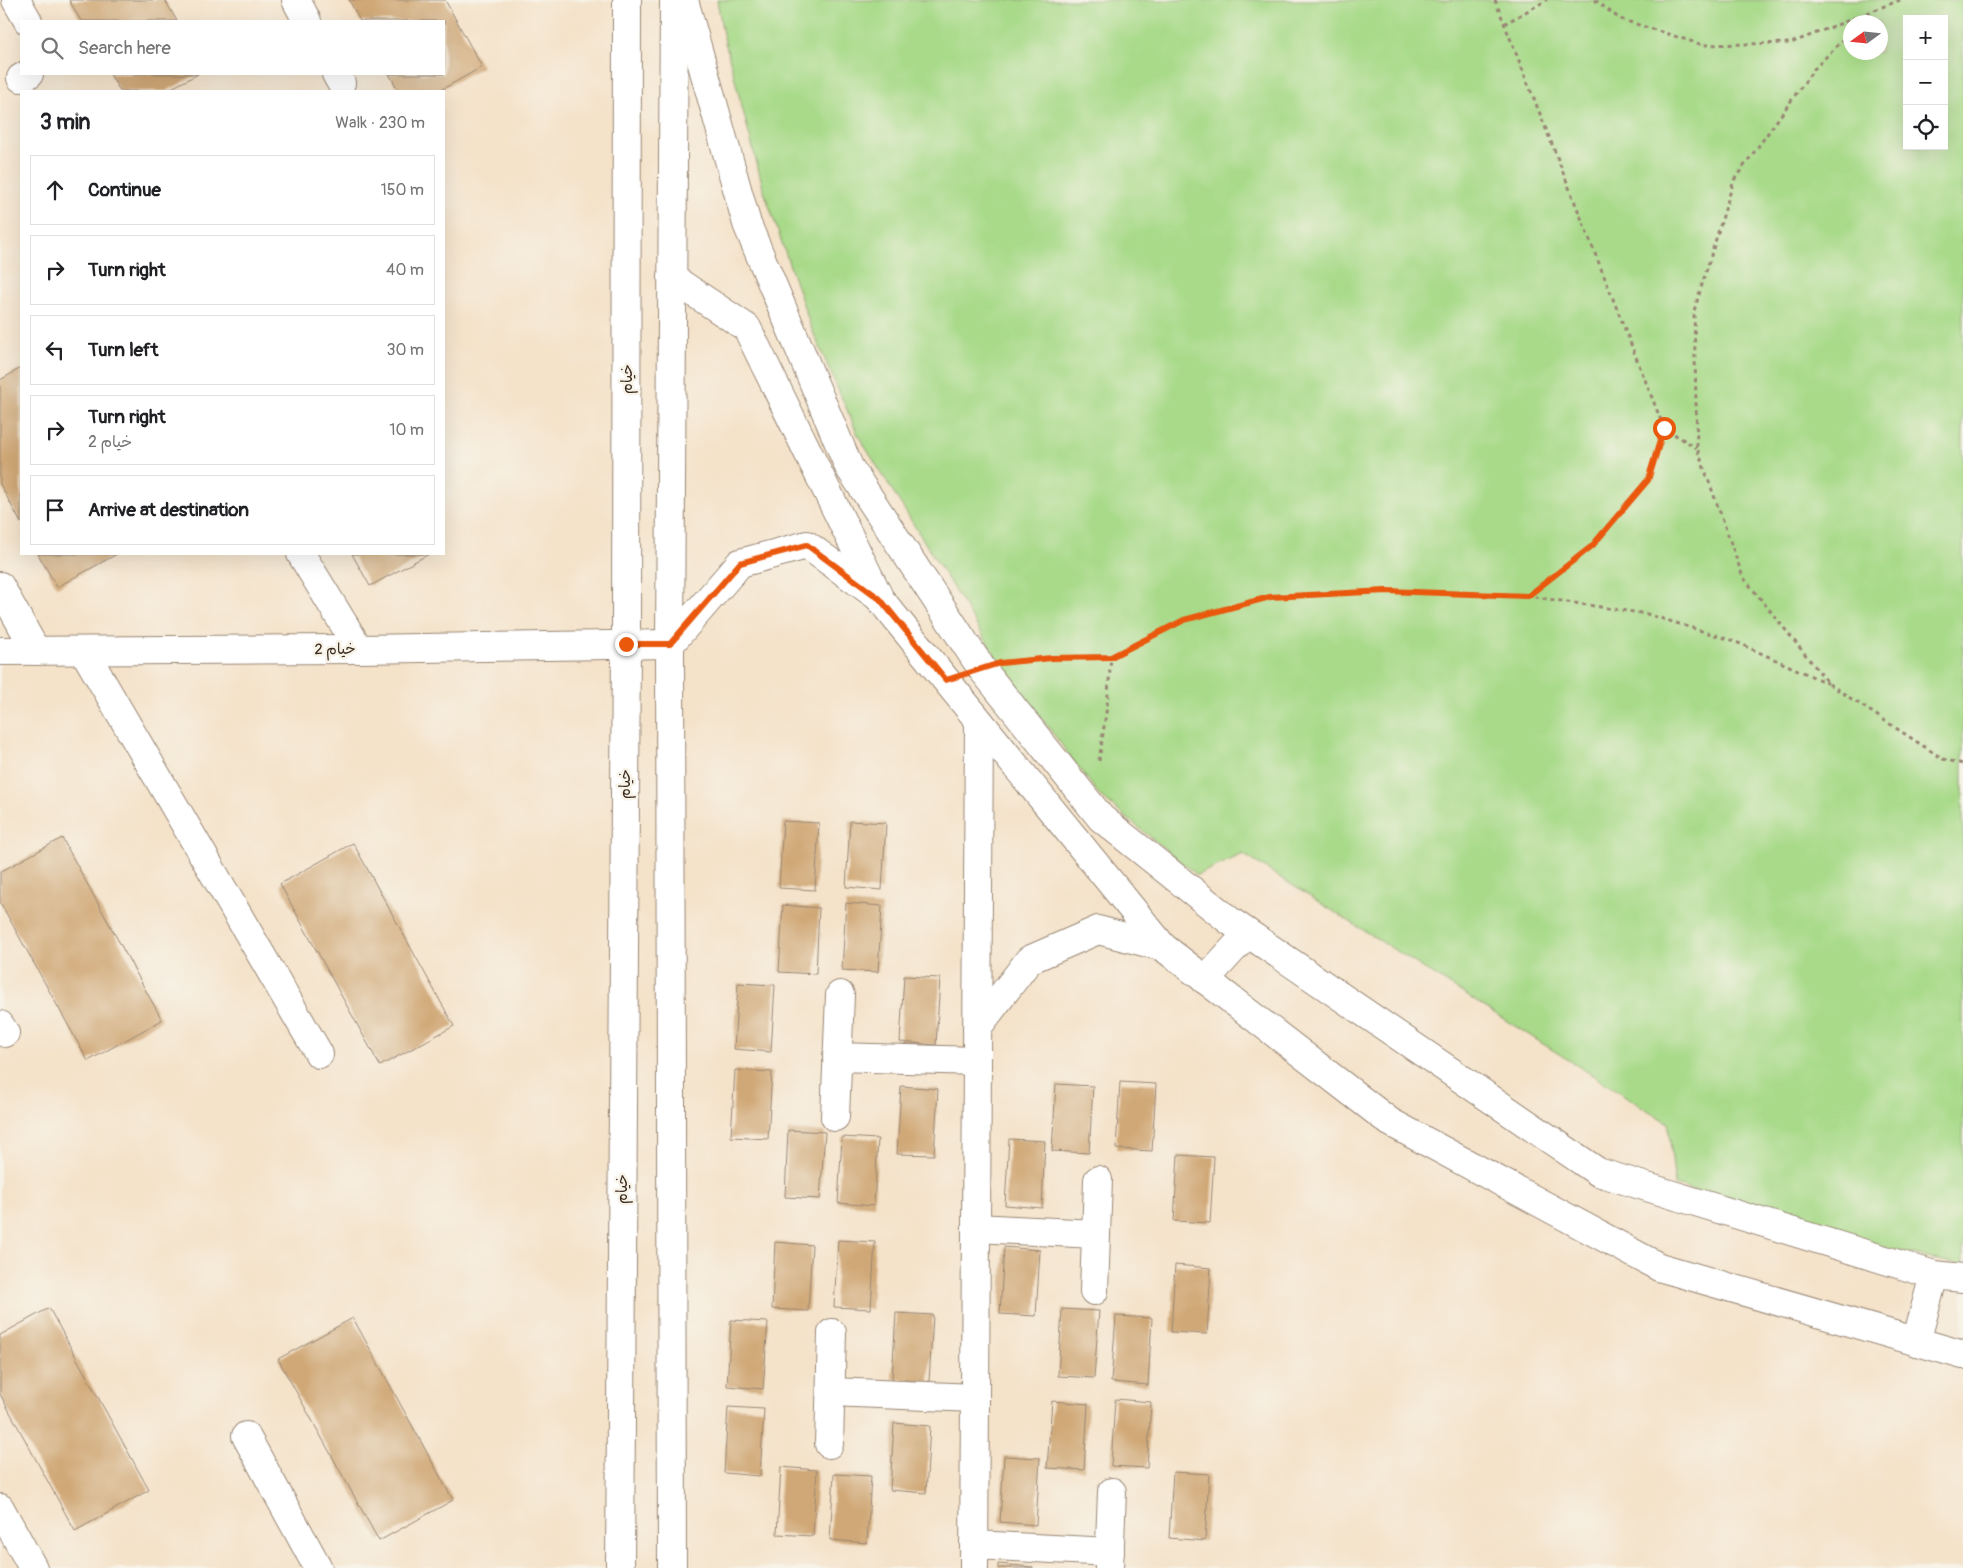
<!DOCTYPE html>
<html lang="en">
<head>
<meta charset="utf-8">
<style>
	:root { --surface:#fff; --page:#f2f2f2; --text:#202124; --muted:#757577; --line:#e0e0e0 }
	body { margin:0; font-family:Pangolin,"Playpen Sans Arabic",sans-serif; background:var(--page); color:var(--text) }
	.controls { position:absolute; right:15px; top:15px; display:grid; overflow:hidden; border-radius:0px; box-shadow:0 5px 20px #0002 }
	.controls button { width:45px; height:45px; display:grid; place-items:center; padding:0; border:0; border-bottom:1px solid var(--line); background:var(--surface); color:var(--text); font:25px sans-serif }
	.compass { position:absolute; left:1843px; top:15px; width:45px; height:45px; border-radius:50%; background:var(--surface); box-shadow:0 5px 20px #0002; rotate:255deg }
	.stop { position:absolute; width:15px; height:15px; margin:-11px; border:4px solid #ea580c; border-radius:50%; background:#fff }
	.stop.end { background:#ea580c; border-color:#fff; box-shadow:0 1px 5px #0008 }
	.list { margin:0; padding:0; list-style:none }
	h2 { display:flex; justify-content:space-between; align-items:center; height:65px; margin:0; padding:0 20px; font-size:21px }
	h2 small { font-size:16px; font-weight:400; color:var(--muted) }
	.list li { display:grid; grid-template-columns:32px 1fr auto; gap:15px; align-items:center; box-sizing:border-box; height:70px; margin:0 10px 10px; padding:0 10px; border:1px solid var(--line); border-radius:0px }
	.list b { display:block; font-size:19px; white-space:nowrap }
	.list p { margin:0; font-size:16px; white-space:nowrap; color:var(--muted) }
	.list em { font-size:16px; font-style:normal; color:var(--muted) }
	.icon { flex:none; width:28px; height:28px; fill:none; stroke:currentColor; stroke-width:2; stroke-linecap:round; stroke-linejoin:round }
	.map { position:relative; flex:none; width:1963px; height:1568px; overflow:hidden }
	.search { position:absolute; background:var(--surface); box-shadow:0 5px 20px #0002; left:20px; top:20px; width:425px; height:55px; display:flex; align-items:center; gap:12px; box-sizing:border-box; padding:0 18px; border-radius:0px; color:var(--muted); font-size:19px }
	.panel { position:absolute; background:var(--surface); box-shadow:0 5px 20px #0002; left:20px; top:90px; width:425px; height:465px; border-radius:0px }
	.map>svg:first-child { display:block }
</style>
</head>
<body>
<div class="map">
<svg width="1963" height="1568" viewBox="0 0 1963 1568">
	<rect width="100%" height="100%" fill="#f7f3e8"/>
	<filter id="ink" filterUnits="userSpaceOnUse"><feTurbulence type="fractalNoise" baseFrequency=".02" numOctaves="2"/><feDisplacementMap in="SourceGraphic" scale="10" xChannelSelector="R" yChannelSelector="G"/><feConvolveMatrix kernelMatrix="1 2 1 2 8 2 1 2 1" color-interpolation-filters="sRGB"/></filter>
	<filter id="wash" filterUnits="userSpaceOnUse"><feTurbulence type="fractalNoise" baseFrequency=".0096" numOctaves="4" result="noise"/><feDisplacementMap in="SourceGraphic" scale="20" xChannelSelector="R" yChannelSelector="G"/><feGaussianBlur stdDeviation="1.12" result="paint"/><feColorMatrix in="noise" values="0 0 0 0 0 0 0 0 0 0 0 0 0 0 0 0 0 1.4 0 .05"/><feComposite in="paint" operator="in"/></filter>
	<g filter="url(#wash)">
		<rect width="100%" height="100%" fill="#f4e2c9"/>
		<path fill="#a8da89" stroke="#728254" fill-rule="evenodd" d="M717,0h1246v1265l-46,-9 -242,-71 -7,-62 -425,-269 -46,21 -97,-79 -100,-133 -141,-226 -47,-107 -48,-139 -41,-157zM1907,19h37v127h-37zM1850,22h30v30h-30z"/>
		<g id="blocks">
			<g fill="#d0a877">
				<polygon points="69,0 165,0 177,21 81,21"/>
				<polygon points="349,0 445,0 482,67 439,91 399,91 389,74 444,74 444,21 360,21"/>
				<polygon points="110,74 198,74 166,91 120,91"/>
				<polygon points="21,368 21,523 0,484 0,380"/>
				<polygon points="38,554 117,554 57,587"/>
				<polygon points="352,554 429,554 370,586"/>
				<polygon points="783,821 819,823 815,890 779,888"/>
				<polygon points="850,821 886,823 882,890 846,887"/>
				<polygon points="62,838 162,1020 88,1061 0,902 0,872"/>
				<polygon points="353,843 454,1026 380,1066 280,884"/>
				<polygon points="846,903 882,906 878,972 842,970"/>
				<polygon points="783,905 819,908 816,974 779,972"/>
				<polygon points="904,976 940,978 936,1045 900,1042"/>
				<polygon points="738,983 775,985 771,1052 734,1049"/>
				<polygon points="735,1070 772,1072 768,1139 731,1137"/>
				<polygon points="1120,1082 1156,1084 1152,1151 1116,1149"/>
				<polygon points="1056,1084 1093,1086 1089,1153 1052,1151"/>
				<polygon points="901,1086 938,1089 934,1155 897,1154"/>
				<polygon points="788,1130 825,1132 820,1199 785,1197"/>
				<polygon points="842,1137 878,1139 874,1206 838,1203"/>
				<polygon points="1009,1139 1045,1141 1042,1208 1005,1205"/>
				<polygon points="1178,1155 1214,1157 1210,1223 1174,1221"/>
				<polygon points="838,1240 875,1242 871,1309 834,1307"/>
				<polygon points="775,1242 812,1245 808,1311 772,1309"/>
				<polygon points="1004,1247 1040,1250 1036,1316 1000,1314"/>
				<polygon points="1175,1265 1211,1268 1207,1334 1171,1332"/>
				<polygon points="49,1308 149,1490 75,1531 0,1394 0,1335"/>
				<polygon points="1062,1309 1099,1311 1094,1378 1058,1376"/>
				<polygon points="896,1313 933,1315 929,1382 892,1379"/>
				<polygon points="1116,1316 1152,1318 1148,1385 1111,1382"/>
				<polygon points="353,1318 453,1500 379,1541 278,1359"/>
				<polygon points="731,1320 768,1322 763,1389 727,1386"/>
				<polygon points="1115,1399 1151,1402 1147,1468 1111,1466"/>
				<polygon points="1052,1401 1088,1404 1084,1470 1047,1468"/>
				<polygon points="728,1407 764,1409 760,1476 724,1473"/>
				<polygon points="894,1423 930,1426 926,1493 890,1490"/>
				<polygon points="1004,1456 1040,1458 1036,1525 1000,1522"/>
				<polygon points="781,1467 817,1470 813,1536 777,1534"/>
				<polygon points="1173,1472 1209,1474 1205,1541 1169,1538"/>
				<polygon points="834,1474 871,1476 867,1543 830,1540"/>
				<polygon points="998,1564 1033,1567 1033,1568 998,1568"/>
			</g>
		</g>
	</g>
	<g filter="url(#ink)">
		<use href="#blocks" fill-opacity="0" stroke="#988674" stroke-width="1"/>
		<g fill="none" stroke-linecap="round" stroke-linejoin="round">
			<defs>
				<g id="minor">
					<polyline points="16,0 28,21"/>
					<polyline points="296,0 307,21"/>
					<polyline points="684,0 747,224 849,467 982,669 1101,818 1230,921 1598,1172 1934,1275 1963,1278"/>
					<polyline points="336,74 341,83"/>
					<polyline points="21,78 29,74"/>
					<polyline points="672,278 747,328 880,599 1163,947 1390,1122 1659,1267 1963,1355"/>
					<polyline points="301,554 359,649"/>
					<polyline points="0,586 36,651"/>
					<polyline points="0,651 359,649 670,644 740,563 807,545 877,596"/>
					<polyline points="84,651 319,1054"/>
					<polyline points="1205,980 1247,934"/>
					<polyline points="0,1025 5,1033"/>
					<polyline points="977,1028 1029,960 1098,930 1163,947"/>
					<polyline points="837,1057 977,1061"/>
					<polyline points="835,1117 840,995"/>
					<polyline points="976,1228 1096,1234"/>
					<polyline points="1094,1291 1098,1180"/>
					<polyline points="1916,1342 1934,1275"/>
					<polyline points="831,1392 975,1398"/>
					<polyline points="246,1436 318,1568"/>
					<polyline points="829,1444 832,1333"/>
					<polyline points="0,1508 33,1568"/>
					<polyline points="974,1545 1110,1552"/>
					<polyline points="620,1568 626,644 627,0"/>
					<polyline points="672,1568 670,644 674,0"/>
					<polyline points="974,1568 979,721"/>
					<polyline points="1109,1568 1112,1492"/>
				</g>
			</defs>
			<use href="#minor" stroke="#988674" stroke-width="30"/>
			<g stroke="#988674" stroke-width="3" stroke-dasharray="4 4" stroke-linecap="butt">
				<polyline points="1495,0 1664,428 1697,448"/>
				<polyline points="1595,0 1620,19 1703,45 1791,43 1900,0"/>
				<polyline points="1861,22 1870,13"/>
				<polyline points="1504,24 1547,0"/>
				<polyline points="1850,33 1814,69 1734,180 1694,311 1697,448 1743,577 1829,684 1943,759 1963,764"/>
				<polyline points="1528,596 1592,546 1648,479 1664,428"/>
				<polyline points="1019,661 1052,658 1111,657 1184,620 1270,597 1386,591 1528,596 1647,614 1734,641 1829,684"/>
				<polyline points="1099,761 1107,706 1111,657"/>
			</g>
			<use href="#minor" stroke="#fff" stroke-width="28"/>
		</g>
	</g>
	<g fill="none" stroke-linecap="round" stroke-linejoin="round" filter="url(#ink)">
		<polyline stroke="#ea580c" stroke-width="6" points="626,644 670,644 740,563 807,545 880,599 946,680 1000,663 1052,658 1111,657 1184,620 1270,597 1386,591 1528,596 1592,546 1648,480 1664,428"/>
	</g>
	<g text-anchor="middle" stroke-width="5" stroke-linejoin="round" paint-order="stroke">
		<g font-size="15" fill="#3b2a1e" stroke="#f7f3e8">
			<text transform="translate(627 379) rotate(-90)" y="5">خیام</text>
			<text transform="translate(335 649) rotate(-1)" y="5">خیام 2</text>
			<text transform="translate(625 784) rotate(-90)" y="5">خیام</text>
			<text transform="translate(622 1189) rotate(-90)" y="5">خیام</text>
		</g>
	</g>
</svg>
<div class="controls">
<button>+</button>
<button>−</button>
<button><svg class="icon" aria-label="locate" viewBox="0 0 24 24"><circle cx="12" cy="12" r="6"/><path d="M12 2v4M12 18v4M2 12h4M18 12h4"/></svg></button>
</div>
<svg class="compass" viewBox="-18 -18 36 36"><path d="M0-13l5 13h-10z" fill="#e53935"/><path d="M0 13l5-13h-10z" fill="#757577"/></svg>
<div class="stop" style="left:1664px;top:428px"></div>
<div class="stop end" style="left:626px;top:644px"></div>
<div class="search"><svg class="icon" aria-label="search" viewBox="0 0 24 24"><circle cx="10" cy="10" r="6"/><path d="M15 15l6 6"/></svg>Search here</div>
<section class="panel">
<h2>3 min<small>Walk · 230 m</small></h2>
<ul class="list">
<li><svg class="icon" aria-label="ahead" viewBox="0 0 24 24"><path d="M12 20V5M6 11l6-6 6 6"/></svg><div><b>Continue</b></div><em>150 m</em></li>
<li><svg class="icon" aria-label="right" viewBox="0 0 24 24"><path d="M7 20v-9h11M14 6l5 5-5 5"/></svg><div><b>Turn right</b></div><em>40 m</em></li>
<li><svg class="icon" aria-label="left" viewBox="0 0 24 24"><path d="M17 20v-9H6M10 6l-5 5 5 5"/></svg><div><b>Turn left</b></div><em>30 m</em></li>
<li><svg class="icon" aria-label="right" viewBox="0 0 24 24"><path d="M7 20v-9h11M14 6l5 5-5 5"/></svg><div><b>Turn right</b><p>خیام 2</p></div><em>10 m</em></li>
<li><svg class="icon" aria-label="arrive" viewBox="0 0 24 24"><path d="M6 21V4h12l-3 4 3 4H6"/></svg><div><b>Arrive at destination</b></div></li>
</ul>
</section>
</div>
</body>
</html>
